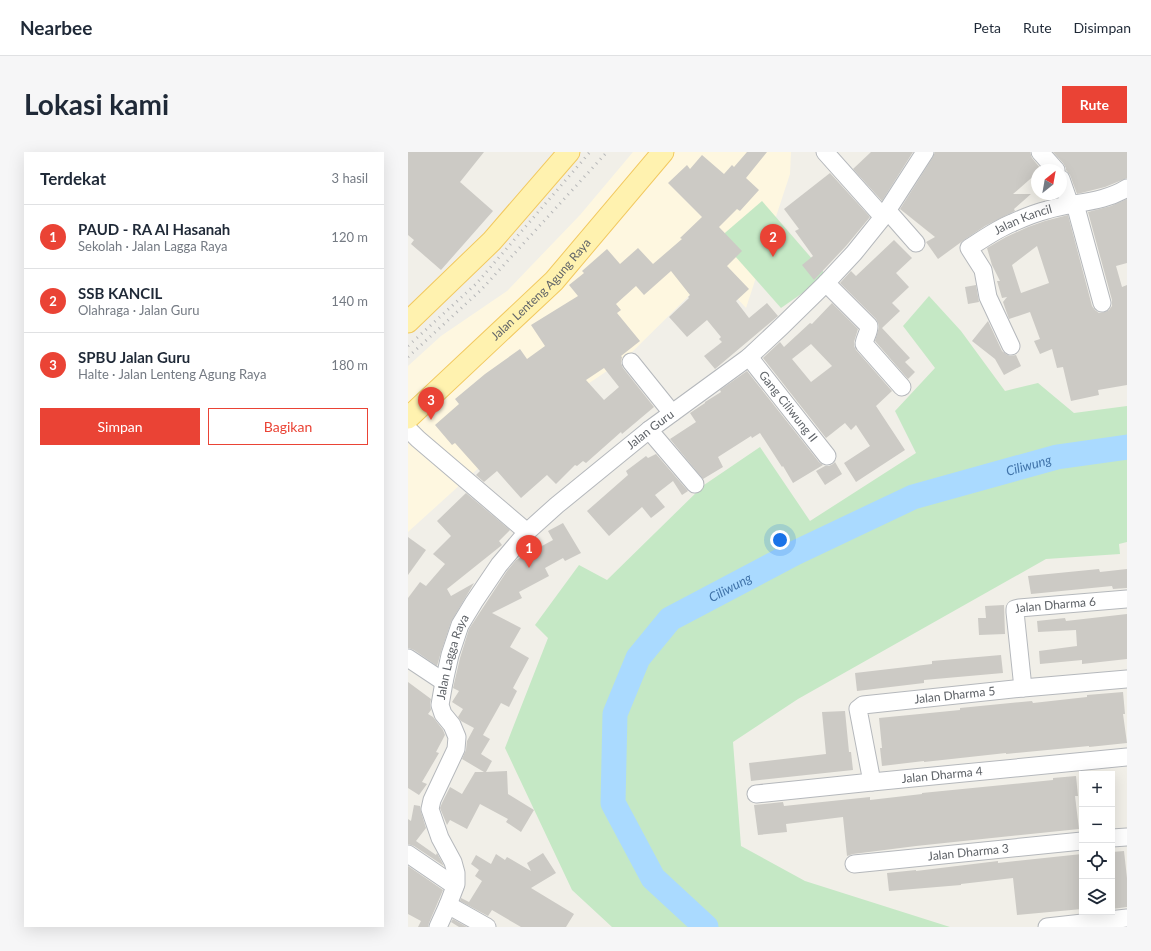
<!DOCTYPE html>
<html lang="id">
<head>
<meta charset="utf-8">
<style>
	:root { --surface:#fff; --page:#f6f6f7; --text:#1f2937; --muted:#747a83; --line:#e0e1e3; --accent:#ea4335 }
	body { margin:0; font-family:Lato,sans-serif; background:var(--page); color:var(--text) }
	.controls { position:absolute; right:12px; bottom:12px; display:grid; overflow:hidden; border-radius:0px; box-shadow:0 4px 16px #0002 }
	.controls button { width:36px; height:36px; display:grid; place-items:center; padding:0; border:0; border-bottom:1px solid var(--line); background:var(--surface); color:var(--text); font:20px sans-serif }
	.compass { position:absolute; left:623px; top:12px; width:36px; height:36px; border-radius:50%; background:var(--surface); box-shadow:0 4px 16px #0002; rotate:31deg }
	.you { position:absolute; left:372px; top:388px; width:14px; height:14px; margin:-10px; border:3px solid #fff; border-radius:50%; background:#1a73e8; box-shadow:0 0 0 6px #1a73e833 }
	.badge { display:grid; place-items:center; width:26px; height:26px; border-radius:50%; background:var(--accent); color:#fff; font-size:13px; font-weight:700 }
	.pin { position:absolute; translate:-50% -33px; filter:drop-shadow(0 1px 2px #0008) }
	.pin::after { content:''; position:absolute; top:21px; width:14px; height:12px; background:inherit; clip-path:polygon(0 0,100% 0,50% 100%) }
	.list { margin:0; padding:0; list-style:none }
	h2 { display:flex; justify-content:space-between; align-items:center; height:52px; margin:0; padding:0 16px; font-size:17px }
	h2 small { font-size:13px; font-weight:400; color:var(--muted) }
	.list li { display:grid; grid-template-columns:26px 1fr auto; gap:12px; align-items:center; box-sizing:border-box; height:64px; padding:0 16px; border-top:1px solid var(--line) }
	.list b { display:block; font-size:15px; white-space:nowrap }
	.list p { margin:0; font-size:13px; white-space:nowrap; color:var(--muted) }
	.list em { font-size:13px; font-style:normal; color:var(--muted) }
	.actions { display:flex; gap:8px; padding:12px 16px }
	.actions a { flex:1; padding:9px 0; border:1px solid var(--accent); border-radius:0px; text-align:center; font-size:14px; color:var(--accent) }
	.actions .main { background:var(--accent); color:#fff }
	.icon { flex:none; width:22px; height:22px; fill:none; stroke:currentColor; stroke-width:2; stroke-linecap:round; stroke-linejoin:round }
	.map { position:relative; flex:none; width:719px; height:775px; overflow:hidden; border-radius:0px }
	header { display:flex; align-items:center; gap:24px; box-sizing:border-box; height:56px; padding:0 20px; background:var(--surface); border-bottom:1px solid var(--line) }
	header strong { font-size:19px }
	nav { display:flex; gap:22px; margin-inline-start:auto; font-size:14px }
	.intro { display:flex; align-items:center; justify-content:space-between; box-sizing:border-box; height:96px; padding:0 24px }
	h1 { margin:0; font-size:28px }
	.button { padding:10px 18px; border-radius:0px; background:var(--accent); color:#fff; font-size:14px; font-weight:700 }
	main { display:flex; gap:24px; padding:0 24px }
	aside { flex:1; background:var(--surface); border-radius:0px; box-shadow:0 4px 16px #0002 }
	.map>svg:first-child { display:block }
</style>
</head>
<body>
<header>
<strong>Nearbee</strong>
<nav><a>Peta</a><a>Rute</a><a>Disimpan</a></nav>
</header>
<div class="intro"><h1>Lokasi kami</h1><a class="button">Rute</a></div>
<main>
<aside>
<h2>Terdekat<small>3 hasil</small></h2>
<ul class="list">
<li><span class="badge">1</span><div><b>PAUD - RA Al Hasanah</b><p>Sekolah · Jalan Lagga Raya</p></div><em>120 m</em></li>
<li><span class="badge">2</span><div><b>SSB KANCIL</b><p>Olahraga · Jalan Guru</p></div><em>140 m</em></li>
<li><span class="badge">3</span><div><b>SPBU Jalan Guru</b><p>Halte · Jalan Lenteng Agung Raya</p></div><em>180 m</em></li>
</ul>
<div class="actions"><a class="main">Simpan</a><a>Bagikan</a></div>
</aside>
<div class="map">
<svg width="719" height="775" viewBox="0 0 719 775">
	<rect width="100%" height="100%" fill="#f1efe8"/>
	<polygon fill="#fef7e0" points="225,0 383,0 382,22 338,156 305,120 217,207 117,274 0,380 0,214 33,184 99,139 172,63"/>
	<g fill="#c5e8c5">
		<polygon points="354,49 419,124 373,156 311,86"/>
		<polygon points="521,144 553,179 597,239 630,231 666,261 719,254 719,390 711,392 712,402 638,407 390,547 325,590 333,694 397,729 542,775 204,775 164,738 97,596 140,486 127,473 171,413 199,428 296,333 352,295 402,369 508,301 487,259 527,216 495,174"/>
	</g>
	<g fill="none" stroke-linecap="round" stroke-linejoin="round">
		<path stroke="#aadaff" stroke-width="25" id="s1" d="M298,775l-53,-49 -40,-75 2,-89 23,-56 32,-39 125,-66 118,-56 144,-40 70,-10"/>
	</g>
	<g fill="#cccac5" fill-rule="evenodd">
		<polygon points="0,0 76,0 52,30 85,59 33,118 3,92 6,88 0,83"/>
		<path d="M339,0h20l-21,26 13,12 -19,21 -3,-2 -18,18 23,24 -15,15 22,23 -13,12 13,17 18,-15 11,13 -63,53 -11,-13 18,-14 -3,-3 2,-2 -14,-17 -20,17 -18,-20 20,-19 -1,-1 2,-2 -19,-24 -27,24 -8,-9 -20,18 5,6 -4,3 23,28 -19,15 1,1 -1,6 2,5 31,39 -32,27 -1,-2 -35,31 -3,-2 -6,5 -2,-1 -19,19 -9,-9 -26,23 -24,-27 -13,11 -8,-7 4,-4 -25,-28 -3,2 -17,-20 24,-21 -4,-5 30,-25 35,-25 7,10 18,-13 -14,-21 47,-29 -9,-11 15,-12 -2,-2 25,-22 13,15 18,-16 15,16 29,-25 -2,-1 22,-21 -34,-34 19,-18 3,4 12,-14 22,19 8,-9 2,2zM196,216l15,19 -15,13 -18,-20z"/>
		<polygon points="463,0 505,0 474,49 445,17"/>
		<polygon points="527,0 622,0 624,6 633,17 632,18 629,18 629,21 605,42 623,42 606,57 607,59 577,74 556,88 530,107 518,90 527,85 492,57 525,5"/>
		<polygon points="645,0 719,0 719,26 697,35 669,42 662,23 658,18 658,16 655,11"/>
		<polygon points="422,21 462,65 438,94 406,128 394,113 405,104 387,79 391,77 376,57"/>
		<path d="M719,47v64l-11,3 6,21 5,-2v100l-29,5 1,5 -28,6 -8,-34 -6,1 -5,-19 -12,5 -6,-13 6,-2 -10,-27 -21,7 -6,-17 4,-5 -5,1 -5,-17h3l-8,-16 -5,-17 19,-11 22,-10 17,-6 23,-6 24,91 3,4 4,3 6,-1 4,-2 3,-4v-6l-24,-88 23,-6zM629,94l12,37 -28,10 -9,-28z"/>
		<polygon points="486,88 504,106 488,121 501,135 484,151 492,159 474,176 502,206 497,210 507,220 500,227 467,189 471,175 470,171 468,167 432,131 443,119 448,124"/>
		<polygon points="568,133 571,150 560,152 557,135"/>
		<path d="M424,151l26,26 -4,13v4l2,4 36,41 -16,15 29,44 -49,32 -12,-19 26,-17 -14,-21 -5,5 -6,-7 -19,15 -63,-80 17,-16 4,5 26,-24 2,1zM403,192l21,22 -21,16 -19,-23z"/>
		<polygon points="580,169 594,199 598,202 602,204 608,203 613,214 596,223 587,207 564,189"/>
		<polygon points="339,219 411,310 415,313 385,331 375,314 374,315 352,281 344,286 343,284 310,305 315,315 295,327 262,287 288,270 282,261 297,251 297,250 313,240 312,238"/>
		<polygon points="248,302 280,339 274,343 265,329 247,343 257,355 243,366 234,355 201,384 179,359 220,323 218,319 238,304 240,306"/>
		<polygon points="427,310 434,322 417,333 408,319 417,314 421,314 425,312"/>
		<polygon points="58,341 102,378 91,389 94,393 39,437 43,444 66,431 43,470 33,500 29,514 6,498 0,496 0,446 12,430 18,434 37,412 25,402 43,384 29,369"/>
		<polygon points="155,371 173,401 157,409 155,406 137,416 141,424 111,440 114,446 84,461 113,476 102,495 121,506 105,536 109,539 101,555 93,551 75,583 82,587 73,602 84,609 78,620 99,619 100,642 126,658 113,680 98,670 100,667 72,652 59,677 42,668 39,673 32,656 34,651 42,635 54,642 67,620 76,620 54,607 58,598 59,589 66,576 53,569 50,565 55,557 44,550 51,539 45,536 52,506 61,477 99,419 108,408 145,388 140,379"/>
		<polygon points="0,385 18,398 0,423"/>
		<polygon points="691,417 692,420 719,417 719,436 705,437 704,434 623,442 620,424"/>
		<polygon points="596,453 597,482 571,483 570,466 578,466 577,454"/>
		<polygon points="719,462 719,507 674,512 674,508 632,512 631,499 669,494 668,478 630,480 629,469 657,466 658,469"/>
		<polygon points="593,503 595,521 516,528 516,531 449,539 447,521 524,512 524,509"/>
		<polygon points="0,530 23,547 22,552 23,558 20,562 25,565 35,578 37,583 28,600 31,601 14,630 19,632 11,643 0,636"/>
		<polygon points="715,540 717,562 715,562 719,591 681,595 681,594 598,602 598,601 516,610 516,609 474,614 472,596 474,596 471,566 552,558 552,556 624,549 625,551 679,545 679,543"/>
		<polygon points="437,559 441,600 443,600 445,618 343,629 341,611 418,602 414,560"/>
		<polygon points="668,624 670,644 667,644 671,677 508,694 445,702 439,704 435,665 378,672 379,680 350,683 346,653 375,650 376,654 462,645 462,648 514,642 514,641 645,628 645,626"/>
		<polygon points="6,653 12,654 13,660 18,676 8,689 28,703 29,701 36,714 6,694 0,692 0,667 3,669"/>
		<polygon points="716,699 719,726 719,755 704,757 704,700"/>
		<polygon points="135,701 148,721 123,736 166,762 158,775 113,775 84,758 80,764 52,749 53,746 61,750 74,729 67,724 71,718 63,712 68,703 83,712 88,702 97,708 99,705 123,719 119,711"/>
		<polygon points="674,702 674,757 609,763 605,726 553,732 553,733 481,739 479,721 508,718 508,719 590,709 590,711"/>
		<polygon points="0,714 35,738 21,771 20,775 10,775 13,769 0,762"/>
		<polygon points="45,767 59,775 51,775 43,770"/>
	</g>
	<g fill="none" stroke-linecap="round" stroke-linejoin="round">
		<defs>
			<g id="minor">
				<polyline points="417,0 475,65"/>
				<polyline points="632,0 648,18"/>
				<polyline points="653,27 662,53"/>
				<polyline points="667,52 694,151"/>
				<polyline points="479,58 508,91"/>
				<path d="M418,131l43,43c0,7 -4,11 -5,18l38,43"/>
				<path id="s2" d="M603,194l-23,-49 -5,-27 -14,-22c14,-9 28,-19 43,-25 11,-5 23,-10 35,-13 27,-8 56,-7 80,-22"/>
				<path id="s3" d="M341,205l78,99"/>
				<polyline points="223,210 264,261"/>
				<polyline points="0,277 10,287 119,380"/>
				<polyline points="241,278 287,332"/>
				<polyline points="0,506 36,530"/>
				<path id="s4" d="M615,536l-8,-76v-3l4,-1 108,-9"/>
				<path id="s5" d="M464,630l-14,-73 5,-4 160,-17 104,-9"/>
				<path id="s6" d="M348,642l116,-12 255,-25"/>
				<polyline points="704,686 719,685"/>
				<polyline points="0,702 47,734"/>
				<path id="s7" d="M446,712l228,-23"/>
				<polyline points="40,753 79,775"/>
				<path id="s8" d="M30,775l10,-22 8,-21v-11l-3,-11 -13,-24 -10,-29 2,-9 24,-51 1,-12 -5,-12 -9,-11 -3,-9 4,-23 6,-27 10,-30 14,-23 25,-37 28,-33 30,-27 92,-75 100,-73 32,-30 45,-44 28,-30 29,-36 42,-65"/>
				<polyline points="639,775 719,766"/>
			</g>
			<g id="major">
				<polyline points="0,170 84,89 161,0"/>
				<path id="s9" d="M0,266l146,-137 109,-129"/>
			</g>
		</defs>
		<use href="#minor" stroke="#b5b8bc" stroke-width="19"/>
		<use href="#major" stroke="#f2c960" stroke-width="23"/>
		<use href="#minor" stroke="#fff" stroke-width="17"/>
		<use href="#major" stroke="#fff2af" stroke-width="21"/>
		<g stroke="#b6b7b8" stroke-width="3" stroke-dasharray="1 5" stroke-linecap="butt">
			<polyline points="0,194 68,132 182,0"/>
			<polyline points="0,205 73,138 199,0"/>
		</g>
	</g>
	<g text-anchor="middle" stroke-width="3.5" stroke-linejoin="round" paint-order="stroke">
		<g font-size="12" fill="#5f6368" stroke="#fff">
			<text dy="4" stroke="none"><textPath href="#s2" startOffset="169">Jalan Kancil</textPath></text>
			<text dy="4" stroke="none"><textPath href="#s9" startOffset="185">Jalan Lenteng Agung Raya</textPath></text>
			<text dy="4" stroke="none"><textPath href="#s3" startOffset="63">Gang Ciliwung II</textPath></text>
			<text dy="4" stroke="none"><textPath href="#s8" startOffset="599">Jalan Guru</textPath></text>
			<text dy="4" stroke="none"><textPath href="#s4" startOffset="120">Jalan Dharma 6</textPath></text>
			<text dy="4" stroke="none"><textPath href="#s8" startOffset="291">Jalan Lagga Raya</textPath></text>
			<text dy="4" stroke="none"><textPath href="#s5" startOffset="173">Jalan Dharma 5</textPath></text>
			<text dy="4" stroke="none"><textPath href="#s6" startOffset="187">Jalan Dharma 4</textPath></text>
			<text dy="4" stroke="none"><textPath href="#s7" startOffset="115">Jalan Dharma 3</textPath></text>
		</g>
		<g font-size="13" font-style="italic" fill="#4174aa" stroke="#fff">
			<text dy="5" stroke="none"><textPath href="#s1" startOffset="749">Ciliwung</textPath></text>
			<text dy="5" stroke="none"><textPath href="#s1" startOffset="425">Ciliwung</textPath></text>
		</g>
	</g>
</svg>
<div class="controls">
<button>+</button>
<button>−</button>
<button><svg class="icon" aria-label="locate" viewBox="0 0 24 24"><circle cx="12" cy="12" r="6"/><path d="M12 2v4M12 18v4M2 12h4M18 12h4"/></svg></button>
<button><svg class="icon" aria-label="layers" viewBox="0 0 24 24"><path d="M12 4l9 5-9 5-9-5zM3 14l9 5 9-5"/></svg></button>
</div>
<svg class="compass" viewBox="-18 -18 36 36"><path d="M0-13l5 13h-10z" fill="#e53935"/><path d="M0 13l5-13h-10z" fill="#747a83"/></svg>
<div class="you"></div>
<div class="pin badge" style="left:121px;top:416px">1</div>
<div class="pin badge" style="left:365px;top:105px">2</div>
<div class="pin badge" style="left:23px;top:268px">3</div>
</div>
</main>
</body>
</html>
